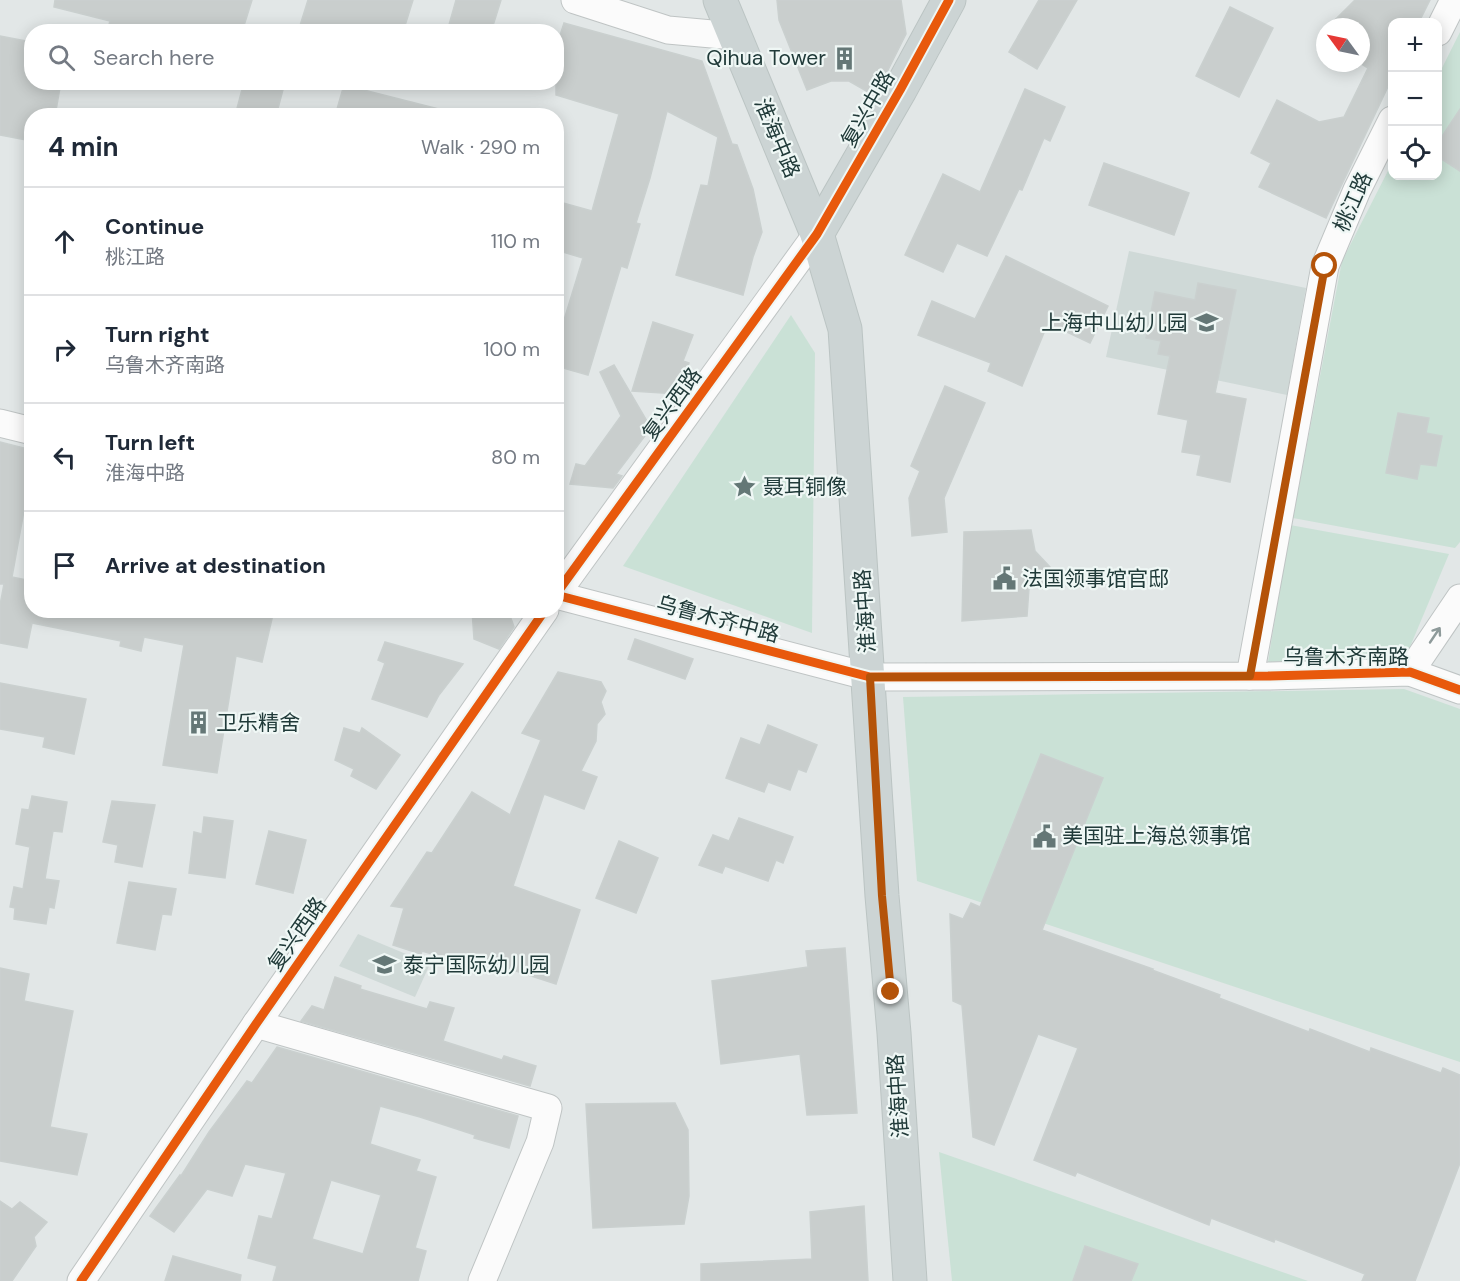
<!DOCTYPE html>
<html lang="en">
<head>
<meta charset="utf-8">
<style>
	:root { --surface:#fff; --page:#f2f2f3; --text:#1f2937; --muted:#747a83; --line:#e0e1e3 }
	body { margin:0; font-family:"DM Sans","Noto Sans SC",sans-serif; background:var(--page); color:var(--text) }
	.controls { position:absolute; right:18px; top:18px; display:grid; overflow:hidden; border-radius:12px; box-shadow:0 3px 15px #0003 }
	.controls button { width:54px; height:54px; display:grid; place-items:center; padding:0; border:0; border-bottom:2px solid var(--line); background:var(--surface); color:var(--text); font:30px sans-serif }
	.compass { position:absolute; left:1316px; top:18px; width:54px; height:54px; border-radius:50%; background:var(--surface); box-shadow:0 3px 15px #0003; rotate:303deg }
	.stop { position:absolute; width:18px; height:18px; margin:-14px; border:4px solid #b45309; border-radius:50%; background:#fff }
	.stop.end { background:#b45309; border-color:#fff; box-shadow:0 2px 6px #0008 }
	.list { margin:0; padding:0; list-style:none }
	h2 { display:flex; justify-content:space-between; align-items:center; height:78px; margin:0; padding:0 24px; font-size:26px }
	h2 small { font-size:20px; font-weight:400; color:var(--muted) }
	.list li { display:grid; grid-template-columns:39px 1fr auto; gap:18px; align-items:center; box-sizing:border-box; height:108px; padding:0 24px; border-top:2px solid var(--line) }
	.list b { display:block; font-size:22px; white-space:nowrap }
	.list p { margin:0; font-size:20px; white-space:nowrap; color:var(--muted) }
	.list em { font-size:20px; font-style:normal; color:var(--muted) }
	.icon { flex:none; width:33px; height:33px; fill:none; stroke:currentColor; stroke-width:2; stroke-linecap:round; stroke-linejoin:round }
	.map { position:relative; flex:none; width:1460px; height:1281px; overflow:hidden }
	.search { position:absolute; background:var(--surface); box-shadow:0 3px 15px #0003; left:24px; top:24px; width:540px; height:66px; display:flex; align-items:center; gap:15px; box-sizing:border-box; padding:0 21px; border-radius:24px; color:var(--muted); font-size:22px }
	.panel { position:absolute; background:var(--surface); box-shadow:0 3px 15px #0003; left:24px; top:108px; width:540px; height:510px; border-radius:24px }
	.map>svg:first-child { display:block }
</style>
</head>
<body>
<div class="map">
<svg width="1460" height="1281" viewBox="0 0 1460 1281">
	<rect width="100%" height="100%" fill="#e2e7e7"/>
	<g fill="#cfd9d7">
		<polygon points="1129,251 1306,288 1287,395 1106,357"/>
		<polygon points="358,934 430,964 415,997 339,966"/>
	</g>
	<g fill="#cae1d6">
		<polygon points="1460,32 1460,542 1455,548 1293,518 1342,261 1392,163 1392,176 1438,176 1438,76"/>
		<polygon points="791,315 815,353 812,633 623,566"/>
		<polygon points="1290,525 1449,554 1407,654 1268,662"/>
		<polygon points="1404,689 1460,709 1460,1062 917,881 903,697"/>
		<polygon points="939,1152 1308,1281 952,1281"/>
	</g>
	<g fill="#c9cecd" stroke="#cad0cf" stroke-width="1.5" fill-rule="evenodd">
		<polygon points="55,0 252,0 242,32 107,32 110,21 54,7"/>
		<polygon points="308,0 413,0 403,32 298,32"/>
		<polygon points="456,0 501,0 491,32 447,32"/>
		<polygon points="777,0 901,0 906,34 875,96 849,81 831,81 807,90 779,20"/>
		<polygon points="1039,0 1077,0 1037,69 1009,52"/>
		<polygon points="1355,0 1430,0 1419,22 1392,22 1392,78 1326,218 1259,187 1271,163 1251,153 1277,100 1319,122 1344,117 1368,68 1360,63 1361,27 1331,27 1334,21"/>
		<polygon points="1230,7 1273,28 1239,97 1196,76"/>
		<polygon points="564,23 702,61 732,144 737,145 753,189 762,232 753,257 743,295 676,275 701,185 708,186 718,137 667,111 650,178 636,223 640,224 627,268 621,266 588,375 556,366 556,346 583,258 556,250 556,201 592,211 619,114 556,95 556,48"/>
		<polygon points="0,36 32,42 32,82 61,82 55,116 32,116 32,141 0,135"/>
		<polygon points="244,82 285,82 276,116 235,116"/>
		<polygon points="344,85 439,109 438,116 335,116"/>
		<polygon points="1025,89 1065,107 1050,141 1044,138 1022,190 1019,189 987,256 957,243 943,272 905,255 943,174 980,192"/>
		<polygon points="1460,109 1460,171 1437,156 1437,144"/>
		<polygon points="1104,163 1189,193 1174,235 1089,205"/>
		<polygon points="1006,256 1108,306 1090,343 1048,323 1022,386 988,371 991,363 918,335 932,301 975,319"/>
		<polygon points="1198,283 1236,290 1215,393 1246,399 1230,482 1197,475 1201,455 1182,452 1188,420 1158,414 1170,356 1158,354 1161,341 1146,338 1155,292 1195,300"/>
		<polygon points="653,322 693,335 683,361 689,363 678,394 632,391"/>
		<polygon points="614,365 651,428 616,474 622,476 613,488 570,484 576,464 585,466 621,416 600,372"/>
		<polygon points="945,386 985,403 944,498 947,532 912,536 909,498 920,471 911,466"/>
		<polygon points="1398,413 1429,418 1426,433 1442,436 1436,466 1420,464 1417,479 1386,473"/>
		<polygon points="0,442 32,450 32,496 27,494 12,577 32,581 32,610 274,610 262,662 236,656 217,773 163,765 184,645 144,637 141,651 120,646 121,641 32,623 27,648 0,643 0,605 4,584 0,584"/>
		<polygon points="1031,530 1035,551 1050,567 1048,575 1042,584 1029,588 1027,616 962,621 964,532"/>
		<polygon points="472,610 508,610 514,627 499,649 474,639"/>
		<polygon points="635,639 693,659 685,679 628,659"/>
		<polygon points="385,642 463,664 439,695 427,717 372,699 385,663 378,660"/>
		<polygon points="558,672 601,682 606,691 601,702 605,714 597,724 596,741 581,771 597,777 584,809 544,794 513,886 580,910 556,984 485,961 482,969 422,951 421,954 393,945 404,908 391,906 427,852 432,853 472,792 510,815 541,740 522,733"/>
		<polygon points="0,683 86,699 74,754 43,747 45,737 0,729"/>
		<polygon points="768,725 817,745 806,772 798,769 790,790 768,782 764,792 726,778 741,738 760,745"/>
		<polygon points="344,728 360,733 362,728 400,755 376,789 351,776 354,769 335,760"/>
		<polygon points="1041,754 1103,778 1042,930 1153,969 1152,970 1220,995 1219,998 1309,1032 1310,1029 1370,1052 1371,1048 1441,1073 1443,1068 1460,1075 1460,1163 1415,1281 1362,1281 1365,1274 1275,1239 1274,1242 1211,1218 1209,1225 1077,1172 1075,1176 1034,1160 1078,1048 1038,1034 994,1145 973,1137 962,1005 953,1001 950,914 963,919 971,903 980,907"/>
		<polygon points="32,796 67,802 62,832 53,831 45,879 59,881 54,908 49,907 46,924 14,919 15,908 10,907 14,887 23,889 30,847 16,844 22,809 29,810"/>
		<polygon points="112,801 155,805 142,867 115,862 118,845 103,842"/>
		<polygon points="204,817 233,821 225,878 189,873 194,832 202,834"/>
		<polygon points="739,818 793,837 783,863 776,860 768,881 725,866 722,873 699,865 713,835 729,841"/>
		<polygon points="269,831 306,840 293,893 256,884"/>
		<polygon points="619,841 658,858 636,913 596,898"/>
		<polygon points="129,882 176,889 171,915 162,914 155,950 117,943"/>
		<polygon points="845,948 857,1113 807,1115 800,1054 721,1064 712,981 808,967 806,951"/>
		<polygon points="0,968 29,974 24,1001 73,1011 50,1127 87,1134 77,1175 0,1161"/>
		<polygon points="335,977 361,986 360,989 427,1009 430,1002 454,1008 443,1041 502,1060 504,1056 536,1066 530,1086 301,1021 312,1006 324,1010"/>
		<path d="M277,1047l241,69 -9,32 -35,-10 1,-3 -55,-18 -40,-11 -10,38 50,16 -4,11 20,6 -21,71 11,3 -8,30h-145l4,-15 -29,-8 11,-42 13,3 14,-46 -41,-9 -13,32 -25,-7 -33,43 -24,-16 30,-41 1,1 28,-44 38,-51 5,2zM331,1180l50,15 -18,59 -51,-15z"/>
		<polygon points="675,1103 688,1130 689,1196 684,1224 593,1228 586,1104"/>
		<polygon points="0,1201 12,1209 20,1202 47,1222 34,1237 36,1246 12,1281 0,1281"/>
		<polygon points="864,1206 868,1281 701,1281 701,1264 812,1259 810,1212"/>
		<polygon points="1085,1246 1138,1264 1131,1281 1073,1281"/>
		<polygon points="173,1256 241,1275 240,1281 165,1281"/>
	</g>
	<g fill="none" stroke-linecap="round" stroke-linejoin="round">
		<defs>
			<g id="minor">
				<polyline points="575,0 668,30 734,36"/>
				<polyline points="1438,32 1454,0"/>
				<polyline points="0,423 32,431"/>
				<polyline points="556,594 817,234"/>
				<polyline points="556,595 870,677 1268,676 1410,672 1460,690"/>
				<polyline points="1410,672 1460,598"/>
				<polyline points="1250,676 1325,266 1357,190 1392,120"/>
				<polyline points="256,1024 548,1108 540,1142 482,1281"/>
				<polyline points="81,1281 256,1024 545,610"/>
			</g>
			<g id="major">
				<polyline points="720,0 817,234 845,329 882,896 894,1033 910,1281"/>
				<polyline points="817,234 900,90 949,0"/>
			</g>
		</defs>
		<use href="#minor" stroke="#bfc4c4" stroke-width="29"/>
		<use href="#major" stroke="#bbc4c3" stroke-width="35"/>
		<use href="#minor" stroke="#fbfbfb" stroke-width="27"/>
		<use href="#major" stroke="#ccd4d4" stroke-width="33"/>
		<defs>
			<g id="cycleway">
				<polyline points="556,594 817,234 900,90 949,0"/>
				<polyline points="556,595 870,677 1268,676 1410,672 1460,690"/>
				<polyline points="81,1281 256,1024 545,610"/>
			</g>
		</defs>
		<use href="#cycleway" stroke="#eff7f5" stroke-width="13"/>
		<use href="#cycleway" stroke="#e8590c" stroke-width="9"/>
	</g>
	<defs><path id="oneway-shaft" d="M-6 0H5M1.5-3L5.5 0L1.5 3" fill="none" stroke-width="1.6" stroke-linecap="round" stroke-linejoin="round" transform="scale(1.5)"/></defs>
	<use stroke="#8e9a9a" href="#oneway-shaft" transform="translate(1435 635) rotate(-56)"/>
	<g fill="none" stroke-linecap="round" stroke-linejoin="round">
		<polyline stroke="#b45309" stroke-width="8" points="891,992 882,896 870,677 1250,676 1325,266"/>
	</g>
	<defs>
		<symbol id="building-bare" viewBox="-9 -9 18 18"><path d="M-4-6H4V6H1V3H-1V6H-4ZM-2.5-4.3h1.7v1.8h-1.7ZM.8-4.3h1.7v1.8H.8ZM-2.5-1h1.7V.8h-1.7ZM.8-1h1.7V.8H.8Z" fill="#647776" stroke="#eff7f5" stroke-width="2.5" paint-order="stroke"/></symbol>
		<symbol id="school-bare" viewBox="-9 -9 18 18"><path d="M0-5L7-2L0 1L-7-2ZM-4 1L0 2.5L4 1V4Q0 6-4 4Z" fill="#647776" stroke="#eff7f5" stroke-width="2.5" paint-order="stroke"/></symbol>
		<symbol id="sight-bare" viewBox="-9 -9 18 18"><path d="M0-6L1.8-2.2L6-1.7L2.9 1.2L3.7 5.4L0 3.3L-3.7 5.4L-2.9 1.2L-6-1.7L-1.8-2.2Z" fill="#647776" stroke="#eff7f5" stroke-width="2.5" paint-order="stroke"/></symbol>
		<symbol id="civic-bare" viewBox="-9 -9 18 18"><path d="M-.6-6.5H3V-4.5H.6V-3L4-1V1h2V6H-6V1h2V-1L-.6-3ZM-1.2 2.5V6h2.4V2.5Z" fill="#647776" stroke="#eff7f5" stroke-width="2.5" paint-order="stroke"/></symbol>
	</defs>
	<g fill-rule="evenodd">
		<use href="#building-bare" x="828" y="42" width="33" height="33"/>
		<use href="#school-bare" x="1190" y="306" width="33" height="33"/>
		<use href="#sight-bare" x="728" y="470" width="33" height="33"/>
		<use href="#civic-bare" x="988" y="562" width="33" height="33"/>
		<use href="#building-bare" x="182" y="706" width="33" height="33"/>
		<use href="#civic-bare" x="1028" y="820" width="33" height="33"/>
		<use href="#school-bare" x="368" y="948" width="33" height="33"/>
	</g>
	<g text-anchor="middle" stroke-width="4.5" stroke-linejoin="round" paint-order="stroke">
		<g font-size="21" fill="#203a39" stroke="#eff7f5" text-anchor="start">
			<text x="826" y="65" text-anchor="end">Qihua Tower</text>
			<text x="1188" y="330" text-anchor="end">上海中山幼儿园</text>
			<text x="763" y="494">聂耳铜像</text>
			<text x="1022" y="586">法国领事馆官邸</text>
			<text x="216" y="730">卫乐精舍</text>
			<text x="1062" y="843">美国驻上海总领事馆</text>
			<text x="403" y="972">泰宁国际幼儿园</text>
		</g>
		<g font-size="21" fill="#203a39" stroke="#eff7f5">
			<text transform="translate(868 109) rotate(-60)" y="7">复兴中路</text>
			<text transform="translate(777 138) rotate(67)" y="7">淮海中路</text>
			<text transform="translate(1353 202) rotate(-66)" y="7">桃江路</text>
			<text transform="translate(672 404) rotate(-54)" y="7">复兴西路</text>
			<text transform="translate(865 611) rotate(-94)" y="7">淮海中路</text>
			<text transform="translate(718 619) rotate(15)" y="7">乌鲁木齐中路</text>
			<text x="1346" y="664">乌鲁木齐南路</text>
			<text transform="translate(297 934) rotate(-55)" y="7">复兴西路</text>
			<text transform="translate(898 1096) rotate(-94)" y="7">淮海中路</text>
		</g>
	</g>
</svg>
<div class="controls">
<button>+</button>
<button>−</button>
<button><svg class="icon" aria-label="locate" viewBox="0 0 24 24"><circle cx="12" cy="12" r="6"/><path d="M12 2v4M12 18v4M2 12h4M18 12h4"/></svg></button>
</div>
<svg class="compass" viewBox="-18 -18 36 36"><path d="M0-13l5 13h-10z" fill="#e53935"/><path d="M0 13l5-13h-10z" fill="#747a83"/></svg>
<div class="stop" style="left:1325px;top:266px"></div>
<div class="stop end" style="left:891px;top:992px"></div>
<div class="search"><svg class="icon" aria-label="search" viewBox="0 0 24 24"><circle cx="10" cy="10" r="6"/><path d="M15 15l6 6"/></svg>Search here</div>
<section class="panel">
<h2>4 min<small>Walk · 290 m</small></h2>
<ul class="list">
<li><svg class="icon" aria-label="ahead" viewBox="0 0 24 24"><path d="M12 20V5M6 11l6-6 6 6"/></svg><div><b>Continue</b><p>桃江路</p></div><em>110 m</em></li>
<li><svg class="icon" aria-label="right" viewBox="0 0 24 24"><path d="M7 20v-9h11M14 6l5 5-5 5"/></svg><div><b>Turn right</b><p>乌鲁木齐南路</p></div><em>100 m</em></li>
<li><svg class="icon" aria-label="left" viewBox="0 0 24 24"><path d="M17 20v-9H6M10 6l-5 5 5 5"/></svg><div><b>Turn left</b><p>淮海中路</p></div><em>80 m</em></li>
<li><svg class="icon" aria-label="arrive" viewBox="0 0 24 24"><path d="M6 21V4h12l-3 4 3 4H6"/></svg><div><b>Arrive at destination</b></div></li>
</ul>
</section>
</div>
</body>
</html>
